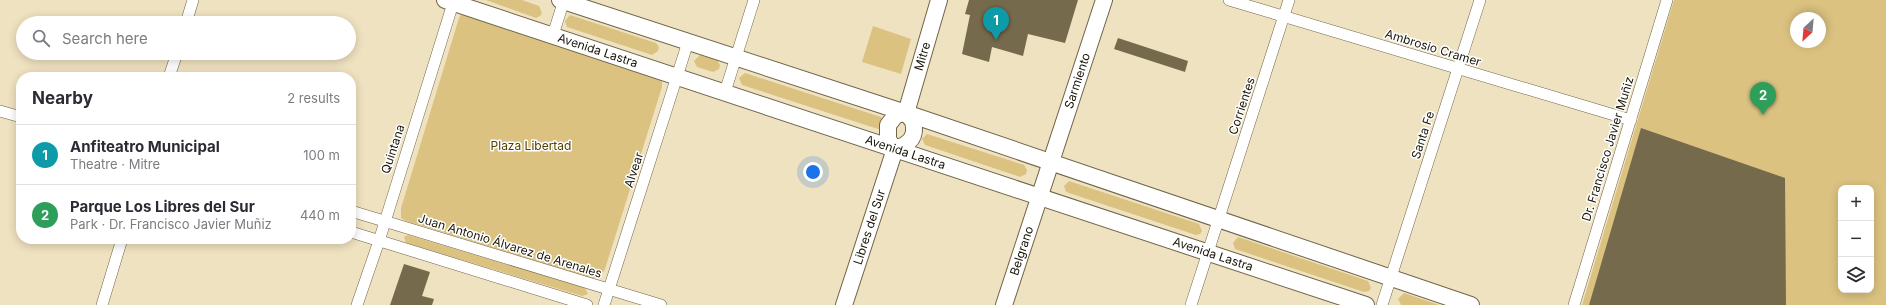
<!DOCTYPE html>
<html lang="en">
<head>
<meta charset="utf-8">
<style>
	:root { --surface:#fff; --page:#f2f2f3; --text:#2b2b33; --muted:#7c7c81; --line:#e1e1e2; --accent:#4d69de }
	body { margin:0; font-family:Inter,sans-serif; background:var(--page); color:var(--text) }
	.controls { position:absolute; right:12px; bottom:12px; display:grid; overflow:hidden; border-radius:8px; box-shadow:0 2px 10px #0003 }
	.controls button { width:36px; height:36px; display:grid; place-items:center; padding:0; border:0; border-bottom:1px solid var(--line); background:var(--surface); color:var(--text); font:20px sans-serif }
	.compass { position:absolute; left:1790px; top:12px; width:36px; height:36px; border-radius:50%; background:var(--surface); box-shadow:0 2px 10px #0003; rotate:206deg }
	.you { position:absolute; left:813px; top:172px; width:14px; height:14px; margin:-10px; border:3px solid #fff; border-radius:50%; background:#1a73e8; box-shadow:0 0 0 6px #1a73e833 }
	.badge { display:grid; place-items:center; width:26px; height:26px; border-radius:50%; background:var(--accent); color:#fff; font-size:13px; font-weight:700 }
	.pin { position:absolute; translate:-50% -33px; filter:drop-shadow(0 1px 2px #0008) }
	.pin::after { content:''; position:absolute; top:21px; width:14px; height:12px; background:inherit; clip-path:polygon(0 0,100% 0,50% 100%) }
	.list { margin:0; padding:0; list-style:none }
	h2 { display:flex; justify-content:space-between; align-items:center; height:52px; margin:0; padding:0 16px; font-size:17px }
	h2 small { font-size:13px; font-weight:400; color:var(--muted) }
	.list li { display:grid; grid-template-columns:26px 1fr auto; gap:12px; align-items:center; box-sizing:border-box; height:60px; padding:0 16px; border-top:1px solid var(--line) }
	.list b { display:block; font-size:15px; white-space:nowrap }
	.list p { margin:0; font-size:13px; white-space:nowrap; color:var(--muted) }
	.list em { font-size:13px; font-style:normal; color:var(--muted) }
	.icon { flex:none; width:22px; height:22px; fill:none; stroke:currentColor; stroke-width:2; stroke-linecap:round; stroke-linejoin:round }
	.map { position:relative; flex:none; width:1886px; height:305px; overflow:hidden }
	.search { position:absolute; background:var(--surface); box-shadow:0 2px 10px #0003; left:16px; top:16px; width:340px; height:44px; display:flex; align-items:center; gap:10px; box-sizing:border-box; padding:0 14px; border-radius:22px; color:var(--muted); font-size:15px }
	.panel { position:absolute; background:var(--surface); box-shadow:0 2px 10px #0003; left:16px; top:72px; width:340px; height:172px; border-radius:16px }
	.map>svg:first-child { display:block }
</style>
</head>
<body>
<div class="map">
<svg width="1886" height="305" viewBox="0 0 1886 305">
	<rect width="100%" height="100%" fill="#efe2c0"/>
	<g fill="#dbc281" fill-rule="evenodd">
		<polygon points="486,0 522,0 539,6 542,13 540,16 536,18"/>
		<path d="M1674,0h212v305h-304zM1796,18h24v24h-24zM1841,188h30v102h-30z"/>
		<path d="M462,13l200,67v7l-57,182c-3,7 -7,9 -14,9l-185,-57 -5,-3v-10l58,-190z"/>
		<polygon points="570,15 656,43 659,47 658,51 652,55 567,27 565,21"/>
		<polygon points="873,26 911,39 901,74 862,62"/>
		<polygon points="700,55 717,60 720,65 719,69 713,72 697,67 694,61"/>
		<polygon points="745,73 881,117 884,120 881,129 878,129 742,85 739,78"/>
		<polygon points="927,134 1024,165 1027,170 1026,174 1020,177 925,145 922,139"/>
		<polygon points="1069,181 1199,224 1202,231 1200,234 1196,235 1066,192 1064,186"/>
		<polygon points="408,235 585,288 588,294 582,296 406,243 404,237"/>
		<polygon points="1238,237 1368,281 1371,288 1369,291 1364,292 1235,249 1233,243"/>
		<polygon points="1404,293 1439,305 1401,305 1398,299"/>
	</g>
	<g fill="#766a4c">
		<polygon points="969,0 1078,0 1065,43 1028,34 1023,56 992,47 989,62 962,54 970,15 965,14"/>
		<polygon points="1118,38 1188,61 1185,72 1114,49"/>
		<polygon points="1641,128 1785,178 1786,305 1589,305"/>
		<polygon points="404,264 430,272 422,296 434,299 432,305 390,305"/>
	</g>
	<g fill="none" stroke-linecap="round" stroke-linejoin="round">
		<defs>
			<g id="street">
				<polyline points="1229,0 1631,120"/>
				<polyline points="186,23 193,0"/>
				<polyline points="553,35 564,0"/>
				<polyline points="169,77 177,53"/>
				<polyline points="725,92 754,0"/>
				<polyline points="0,111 21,117"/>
				<polyline points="351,211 661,305"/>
				<polyline points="351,232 587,305"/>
				<polyline points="102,305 122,239"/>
				<polyline points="357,305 379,241 454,0"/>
				<polyline points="604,305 688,42"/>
				<polyline points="1191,305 1289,0"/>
				<polyline points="1382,305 1480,0"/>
				<polyline points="1574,305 1667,0"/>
			</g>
			<g id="secondary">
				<path id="s1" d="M445,0l921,305"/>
				<polyline points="560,0 906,113 1471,305"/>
				<path id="s2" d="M906,113l33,-113"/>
				<polyline points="895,149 888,140 888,125 896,115 906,113"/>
				<path d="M895,149c15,-5 22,-12 18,-28l-7,-8"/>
				<path id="s3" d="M844,305l51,-156"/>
				<path id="s4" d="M1004,305l100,-305"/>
			</g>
		</defs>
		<use href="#street" stroke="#6f6446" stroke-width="12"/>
		<use href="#secondary" stroke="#6f6446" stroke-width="18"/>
		<use href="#street" stroke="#fff" stroke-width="11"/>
		<use href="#secondary" stroke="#fff" stroke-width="16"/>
	</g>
	<g text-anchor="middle" stroke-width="3" stroke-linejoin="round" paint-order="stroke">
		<g font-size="12" fill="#191508" stroke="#fff">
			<text transform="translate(1433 48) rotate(17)" y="4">Ambrosio Cramer</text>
			<text dy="4" stroke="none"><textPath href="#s1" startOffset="161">Avenida Lastra</textPath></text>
			<text dy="4" stroke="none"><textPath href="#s2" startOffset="59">Mitre</textPath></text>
			<text dy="4" stroke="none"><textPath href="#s4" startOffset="236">Sarmiento</textPath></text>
			<text transform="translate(1242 106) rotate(-72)" y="4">Corrientes</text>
			<text transform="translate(1423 135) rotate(-72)" y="4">Santa Fe</text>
			<text transform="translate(393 149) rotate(-72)" y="4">Quintana</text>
			<text transform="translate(1608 149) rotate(-73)" y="4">Dr. Francisco Javier Muñiz</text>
			<text dy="4" stroke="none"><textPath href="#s1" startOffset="485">Avenida Lastra</textPath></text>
			<text transform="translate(634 170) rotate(-72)" y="4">Alvear</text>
			<text dy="4" stroke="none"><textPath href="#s3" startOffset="82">Libres del Sur</textPath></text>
			<text transform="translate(510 246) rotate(17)" y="4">Juan Antonio Álvarez de Arenales</text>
			<text dy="4" stroke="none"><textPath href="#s4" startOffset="57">Belgrano</textPath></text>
			<text dy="4" stroke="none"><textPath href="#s1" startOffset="809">Avenida Lastra</textPath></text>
		</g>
		<g font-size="12" fill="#544100" stroke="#fff">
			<text x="531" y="150">Plaza Libertad</text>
		</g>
	</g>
</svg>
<div class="controls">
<button>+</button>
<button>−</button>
<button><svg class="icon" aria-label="layers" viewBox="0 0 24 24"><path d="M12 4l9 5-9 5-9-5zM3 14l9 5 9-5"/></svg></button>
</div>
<svg class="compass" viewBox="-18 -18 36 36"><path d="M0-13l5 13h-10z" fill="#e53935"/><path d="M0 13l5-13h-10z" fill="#7c7c81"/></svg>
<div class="you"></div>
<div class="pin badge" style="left:996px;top:40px;background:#0f9aa8">1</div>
<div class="pin badge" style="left:1763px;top:115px;background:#2e9e5b">2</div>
<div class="search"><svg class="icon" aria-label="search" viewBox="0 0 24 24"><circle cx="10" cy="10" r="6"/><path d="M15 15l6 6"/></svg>Search here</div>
<section class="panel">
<h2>Nearby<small>2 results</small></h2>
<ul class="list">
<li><span class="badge" style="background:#0f9aa8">1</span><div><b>Anfiteatro Municipal</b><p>Theatre · Mitre</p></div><em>100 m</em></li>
<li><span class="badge" style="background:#2e9e5b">2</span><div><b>Parque Los Libres del Sur</b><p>Park · Dr. Francisco Javier Muñiz</p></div><em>440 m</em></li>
</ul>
</section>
</div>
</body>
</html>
